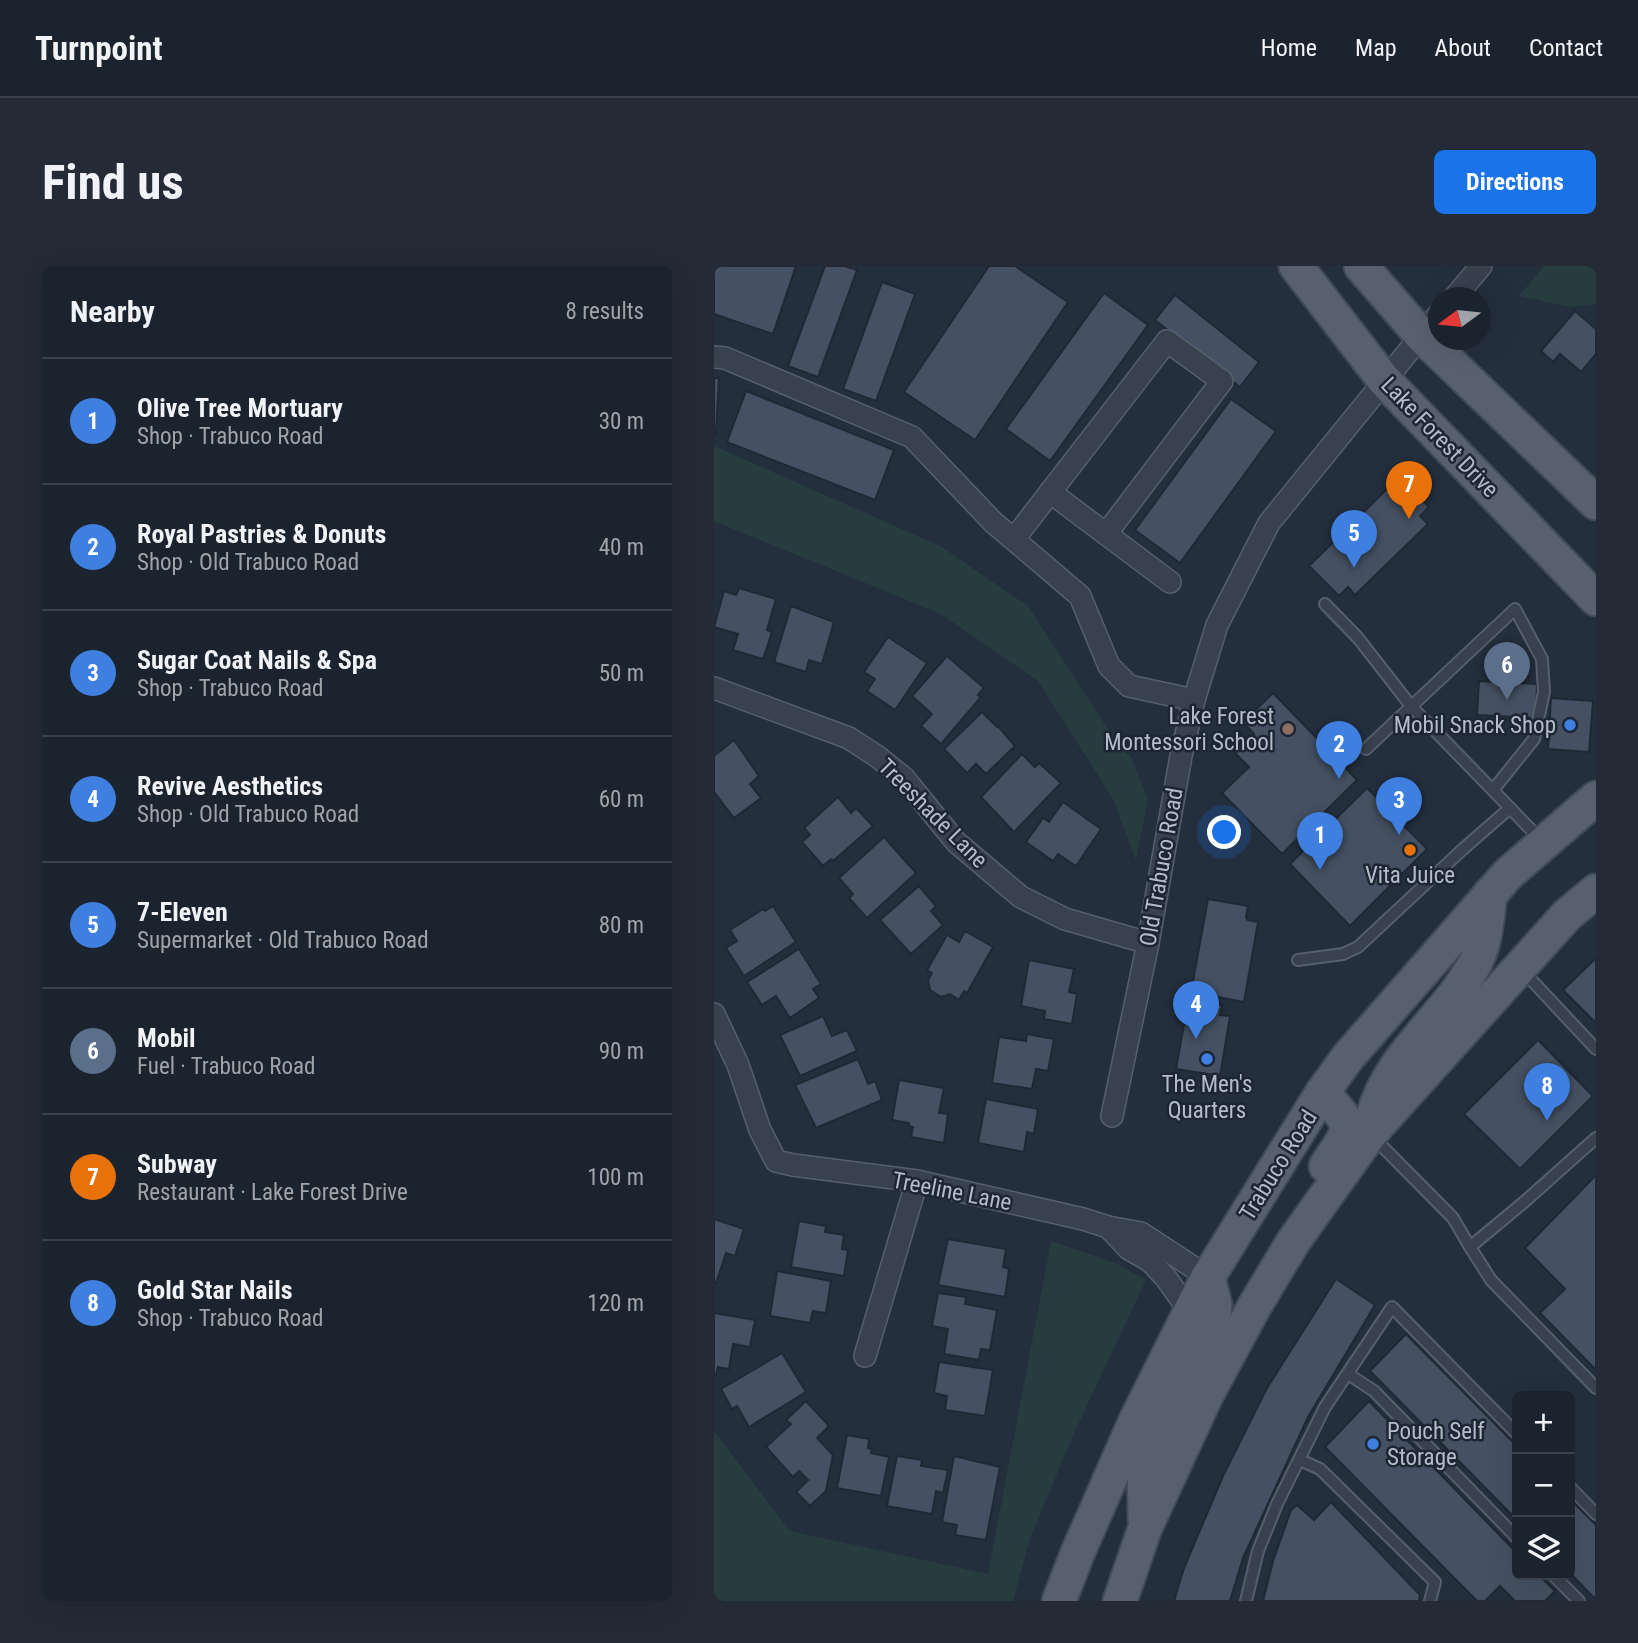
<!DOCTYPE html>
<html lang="en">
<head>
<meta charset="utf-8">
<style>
	:root { --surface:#1b232e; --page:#242b36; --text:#f1f3f6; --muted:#a0a4aa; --line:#39404a; --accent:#1a73e8 }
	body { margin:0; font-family:"Roboto Condensed",sans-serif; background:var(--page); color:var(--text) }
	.controls { position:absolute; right:21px; bottom:21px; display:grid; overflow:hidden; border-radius:10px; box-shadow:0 7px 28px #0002 }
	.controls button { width:63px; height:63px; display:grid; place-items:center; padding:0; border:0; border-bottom:2px solid var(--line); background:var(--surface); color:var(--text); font:35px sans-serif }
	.compass { position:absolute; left:714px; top:21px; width:63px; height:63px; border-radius:50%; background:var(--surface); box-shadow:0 7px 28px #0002; rotate:255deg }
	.you { position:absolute; left:511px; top:567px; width:24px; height:24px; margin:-18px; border:5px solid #fff; border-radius:50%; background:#1a73e8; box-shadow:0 0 0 10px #1a73e833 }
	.badge { display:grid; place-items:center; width:46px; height:46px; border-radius:50%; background:var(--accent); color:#fff; font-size:23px; font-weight:700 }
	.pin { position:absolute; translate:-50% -58px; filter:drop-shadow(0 2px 4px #0008) }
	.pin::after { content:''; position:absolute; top:37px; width:24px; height:21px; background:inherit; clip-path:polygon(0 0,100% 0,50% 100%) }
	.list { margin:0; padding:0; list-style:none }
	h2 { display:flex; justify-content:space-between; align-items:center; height:91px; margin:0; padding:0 28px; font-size:30px }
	h2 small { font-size:23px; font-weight:400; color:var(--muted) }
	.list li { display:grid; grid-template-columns:46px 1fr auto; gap:21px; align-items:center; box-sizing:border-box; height:126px; padding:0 28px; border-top:2px solid var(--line) }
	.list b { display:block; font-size:26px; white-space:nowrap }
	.list p { margin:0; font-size:23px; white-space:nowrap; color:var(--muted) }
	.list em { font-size:23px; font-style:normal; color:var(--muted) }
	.icon { flex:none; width:38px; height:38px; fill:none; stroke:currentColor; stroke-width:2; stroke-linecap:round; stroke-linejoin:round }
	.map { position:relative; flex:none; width:882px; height:1335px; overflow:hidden; border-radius:10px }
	header { display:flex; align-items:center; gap:42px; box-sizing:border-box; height:98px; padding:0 35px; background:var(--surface); border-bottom:2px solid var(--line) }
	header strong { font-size:33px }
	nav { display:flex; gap:38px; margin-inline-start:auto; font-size:24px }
	.intro { display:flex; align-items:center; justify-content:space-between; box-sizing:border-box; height:168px; padding:0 42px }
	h1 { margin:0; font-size:49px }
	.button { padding:18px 32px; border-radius:10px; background:var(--accent); color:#fff; font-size:24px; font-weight:700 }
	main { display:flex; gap:42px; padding:0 42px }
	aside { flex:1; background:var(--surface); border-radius:10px; box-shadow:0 7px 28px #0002 }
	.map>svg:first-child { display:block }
</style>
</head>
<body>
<header>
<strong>Turnpoint</strong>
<nav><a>Home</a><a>Map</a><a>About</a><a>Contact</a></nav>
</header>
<div class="intro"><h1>Find us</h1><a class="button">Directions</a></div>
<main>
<aside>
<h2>Nearby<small>8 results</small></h2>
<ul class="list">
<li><span class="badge" style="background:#3f7fe0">1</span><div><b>Olive Tree Mortuary</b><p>Shop · Trabuco Road</p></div><em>30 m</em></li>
<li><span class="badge" style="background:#3f7fe0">2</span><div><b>Royal Pastries &amp; Donuts</b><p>Shop · Old Trabuco Road</p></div><em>40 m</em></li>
<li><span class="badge" style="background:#3f7fe0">3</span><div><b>Sugar Coat Nails &amp; Spa</b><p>Shop · Trabuco Road</p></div><em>50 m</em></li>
<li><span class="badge" style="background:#3f7fe0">4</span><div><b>Revive Aesthetics</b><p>Shop · Old Trabuco Road</p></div><em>60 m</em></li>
<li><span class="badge" style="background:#3f7fe0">5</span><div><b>7-Eleven</b><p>Supermarket · Old Trabuco Road</p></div><em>80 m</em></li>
<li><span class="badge" style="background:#5c6f8a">6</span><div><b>Mobil</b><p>Fuel · Trabuco Road</p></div><em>90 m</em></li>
<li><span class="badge" style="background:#e8710a">7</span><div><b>Subway</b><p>Restaurant · Lake Forest Drive</p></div><em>100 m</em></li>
<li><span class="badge" style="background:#3f7fe0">8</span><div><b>Gold Star Nails</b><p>Shop · Trabuco Road</p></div><em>120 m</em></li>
</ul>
</aside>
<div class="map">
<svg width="882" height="1335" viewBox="0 0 882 1335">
	<rect width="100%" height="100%" fill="#242f3e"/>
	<g fill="#263c3f">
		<polygon points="830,0 882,0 882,38 857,41 805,30"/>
		<polygon points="0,180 226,280 314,340 401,474 417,491 434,533 422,594 399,533 324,415 227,348 0,255"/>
		<polygon points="337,975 404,998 432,1014 360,1167 316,1272 299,1335 0,1335 0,1165 76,1265 274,1308"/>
	</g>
	<g fill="#455162" stroke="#1f2835" stroke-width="2">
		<polygon points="0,0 82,0 59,68 0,48"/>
		<polygon points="111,0 131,0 143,4 104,111 74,100"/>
		<polygon points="275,0 301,0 354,36 261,174 190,126"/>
		<polygon points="168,16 201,28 162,135 129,123"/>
		<polygon points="390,27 434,59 336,195 292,163"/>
		<polygon points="461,29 545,96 526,121 441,54"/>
		<polygon points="861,45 882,63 882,88 867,106 846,88 839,96 827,85"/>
		<polygon points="0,112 5,112 2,167 0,167"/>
		<polygon points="32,125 180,184 161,234 13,176"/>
		<polygon points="517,133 562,165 466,297 421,264"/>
		<polygon points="685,211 715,241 706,250 714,258 641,329 634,321 625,330 595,300"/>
		<polygon points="25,322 62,333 53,364 58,366 49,393 19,384 24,368 0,361 10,325 22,329"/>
		<polygon points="77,340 120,356 108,398 95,394 92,406 60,396"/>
		<polygon points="174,371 213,397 181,444 153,425 161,413 150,406"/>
		<polygon points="233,390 270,422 264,429 267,431 227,478 207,460 218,448 198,430"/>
		<polygon points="765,415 823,418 822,452 763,449"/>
		<polygon points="559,427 643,514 568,588 508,527 535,501 521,487 540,468 529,456"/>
		<polygon points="837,432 879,435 875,486 834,483"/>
		<polygon points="268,446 283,461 284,460 301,480 272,508 262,498 253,507 230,483"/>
		<polygon points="20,474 45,510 36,518 47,532 20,552 0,526 0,490"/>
		<polygon points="308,488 321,501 325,497 347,517 300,566 267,531"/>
		<polygon points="653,522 713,583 636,660 576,598"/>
		<polygon points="124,531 137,547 142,542 159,560 119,595 117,593 109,600 88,576 96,569 90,562"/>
		<polygon points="349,536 387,563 362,600 344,588 339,595 312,576 329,552 335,556"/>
		<polygon points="170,571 202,607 153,652 135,632 139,628 125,612"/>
		<polygon points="205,620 222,640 217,645 229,659 197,688 166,654"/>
		<polygon points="494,633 534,640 532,652 534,654 544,656 530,736 477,726"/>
		<polygon points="59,640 82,676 30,710 12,682 23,675 16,664 49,643 51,645"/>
		<polygon points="251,665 279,681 253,727 250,725 245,734 236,728 227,731 216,724 214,714 218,707 213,704 233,669 245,676"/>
		<polygon points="85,683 107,718 99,723 105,732 76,752 62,730 48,739 33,716"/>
		<polygon points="882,692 882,757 849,724"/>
		<polygon points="315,694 360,703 355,726 363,728 358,758 330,753 331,745 307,740"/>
		<polygon points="488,736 508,739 506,749 516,750 506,810 462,803 473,742 487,745"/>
		<polygon points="109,750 118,770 133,764 143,785 86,810 66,769"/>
		<polygon points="313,768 340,773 334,805 322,803 318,823 278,817 285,771 312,775"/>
		<polygon points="824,774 879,830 806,903 750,848"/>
		<polygon points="144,793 154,818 161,815 168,834 102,862 81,819"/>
		<polygon points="185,814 230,822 225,847 234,848 230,877 197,871 199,861 195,860 195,857 178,854"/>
		<polygon points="272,833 324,843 320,868 313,866 310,886 264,877"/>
		<polygon points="882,909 882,1104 826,1047 851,1023 811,982"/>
		<polygon points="0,953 30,963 21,990 12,987 2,1017 0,1016"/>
		<polygon points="85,955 112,960 111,966 130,969 128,983 134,984 130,1010 77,1001"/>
		<polygon points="234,973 292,983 289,1001 295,1003 291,1031 224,1019"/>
		<polygon points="63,1005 117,1015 112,1047 99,1045 96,1057 56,1050"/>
		<polygon points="622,1013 661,1039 594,1151 529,1292 516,1335 460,1335 470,1302 509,1210 553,1122"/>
		<polygon points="224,1027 252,1031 251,1038 283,1044 276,1084 267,1083 265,1094 230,1088 234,1063 218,1060"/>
		<polygon points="0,1047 41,1054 36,1081 19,1078 15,1103 4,1101 2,1109 0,1110"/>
		<polygon points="692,1068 803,1180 803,1254 656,1105"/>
		<polygon points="68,1087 92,1126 35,1161 23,1140 18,1143 7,1123"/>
		<polygon points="225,1096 279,1104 271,1150 231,1144 233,1130 220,1127"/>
		<polygon points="92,1135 115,1160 103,1172 119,1189 112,1225 96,1240 82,1226 94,1214 85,1205 79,1211 52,1181 77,1158 72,1154"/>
		<polygon points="655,1135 803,1287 803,1309 825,1309 841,1325 831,1335 801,1335 786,1320 771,1335 763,1335 611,1181"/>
		<polygon points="133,1169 155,1173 154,1182 158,1183 157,1187 175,1191 167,1230 123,1222"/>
		<polygon points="183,1190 208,1194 207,1200 234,1204 229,1227 222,1225 218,1248 173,1240"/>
		<polygon points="240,1190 286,1201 272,1274 241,1269 243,1259 228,1256"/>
		<polygon points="856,1233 882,1259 882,1334 856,1307"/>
		<polygon points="617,1236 706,1329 705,1335 549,1335 559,1295 577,1244 583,1239 600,1254"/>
	</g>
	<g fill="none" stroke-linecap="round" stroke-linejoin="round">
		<defs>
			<g id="service">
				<polyline points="611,338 644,372 697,440 827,574"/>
				<polyline points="652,483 801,343 828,393 830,426 820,473 779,524"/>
				<polyline points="584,694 629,688 644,681 749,583 796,542"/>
				<polyline points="808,704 882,783"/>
				<polyline points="658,870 739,952 756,981 809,937 882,872"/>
				<polyline points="756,981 777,1014 882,1122"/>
				<polyline points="634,1108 660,1125 803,1272"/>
				<polyline points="586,1194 606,1203 721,1316 716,1335"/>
				<polyline points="856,1221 882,1248"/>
				<polyline points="839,1309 865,1335"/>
				<polyline points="532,1335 544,1285 563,1238 611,1141 678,1041 803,1168"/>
			</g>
			<g id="minor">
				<polyline points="740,32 767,0"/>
				<polyline points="0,91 11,92 198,171 279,256 366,330 395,400 415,420 480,434"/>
				<polyline points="336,226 456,316"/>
				<polyline points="300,273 453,75 508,115 392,268"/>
				<polyline points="0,422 135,472 164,491 190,512 242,576 307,631 351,653 434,677"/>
				<polyline points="0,748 24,799 46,864 62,895 79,899 203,915 369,953 394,961 427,967 494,1011"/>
				<polyline points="398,850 434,677 467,490 480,434 503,359 555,257 724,49"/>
				<polyline points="394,961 415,983 436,995 452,1012 476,1046"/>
				<polyline points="151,1090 203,915"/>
			</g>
			<g id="primary">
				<polyline points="582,0 670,114 882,333"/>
				<polyline points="647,0 707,69 882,237"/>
				<path d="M608,827c35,35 29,35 4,73"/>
				<path d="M659,851c15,-60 70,-97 100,-150 13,-22 14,-48 17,-73"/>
				<polyline points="431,1253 430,1202 499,1061 501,1039 494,1011"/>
				<polyline points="345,1335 364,1286 422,1154 476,1046 494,1011 608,827 634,791 794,608 882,532"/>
				<polyline points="406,1335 431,1262 492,1130 540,1041 579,976 656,868 853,649 882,625"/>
			</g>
		</defs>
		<use href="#service" stroke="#565f6c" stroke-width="14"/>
		<use href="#minor" stroke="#565f6c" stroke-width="24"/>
		<use href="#primary" stroke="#414a57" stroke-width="37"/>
		<use href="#service" stroke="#38414e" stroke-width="10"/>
		<use href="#minor" stroke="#38414e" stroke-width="21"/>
		<use href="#primary" stroke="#56606e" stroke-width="33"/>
	</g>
	<g fill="#3f7fe0" stroke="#1d2633" stroke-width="2.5">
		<circle cx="856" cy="459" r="7"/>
		<circle cx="493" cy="793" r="7"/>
		<circle cx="659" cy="1178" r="7"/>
	</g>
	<circle fill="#8d6e63" stroke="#1d2633" stroke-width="2.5" cx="574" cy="463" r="7"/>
	<circle fill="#e8710a" stroke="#1d2633" stroke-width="2.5" cx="696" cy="584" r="7"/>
	<g text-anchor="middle" stroke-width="5" stroke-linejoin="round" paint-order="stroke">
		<g font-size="23" fill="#b4bcc9" stroke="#1d2633">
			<text transform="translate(726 171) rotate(46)" y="8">Lake Forest Drive</text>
			<text transform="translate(219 547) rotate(45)" y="8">Treeshade Lane</text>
			<text transform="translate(447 601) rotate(-80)" y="8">Old Trabuco Road</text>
			<text transform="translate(564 899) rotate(-58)" y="8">Trabuco Road</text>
			<text transform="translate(238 925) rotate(11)" y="8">Treeline Lane</text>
		</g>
		<g font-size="23" fill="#b4bcc9" stroke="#1d2633" text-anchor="end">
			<text x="560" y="458">Lake Forest<tspan x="560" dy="26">Montessori School</tspan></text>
			<text x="842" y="467">Mobil Snack Shop</text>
			<text x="696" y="617" text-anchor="middle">Vita Juice</text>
			<text x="493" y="826" text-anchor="middle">The Men's<tspan x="493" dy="26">Quarters</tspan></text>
			<text x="673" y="1173" text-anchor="start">Pouch Self<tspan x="673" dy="26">Storage</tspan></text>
		</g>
	</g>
</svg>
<div class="controls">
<button>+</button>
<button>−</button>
<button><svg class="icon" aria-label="layers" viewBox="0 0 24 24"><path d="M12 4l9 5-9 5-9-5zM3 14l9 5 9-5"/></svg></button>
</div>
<svg class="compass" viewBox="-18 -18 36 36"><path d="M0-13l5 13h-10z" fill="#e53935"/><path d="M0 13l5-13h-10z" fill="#a0a4aa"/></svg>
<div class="you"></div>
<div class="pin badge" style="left:606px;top:604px;background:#3f7fe0">1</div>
<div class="pin badge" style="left:625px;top:513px;background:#3f7fe0">2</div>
<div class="pin badge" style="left:685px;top:569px;background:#3f7fe0">3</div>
<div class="pin badge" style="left:482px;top:773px;background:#3f7fe0">4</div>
<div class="pin badge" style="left:640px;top:302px;background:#3f7fe0">5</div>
<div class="pin badge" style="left:793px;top:434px;background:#5c6f8a">6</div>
<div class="pin badge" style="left:695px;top:253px;background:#e8710a">7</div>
<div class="pin badge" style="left:833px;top:855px;background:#3f7fe0">8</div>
</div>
</main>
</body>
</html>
